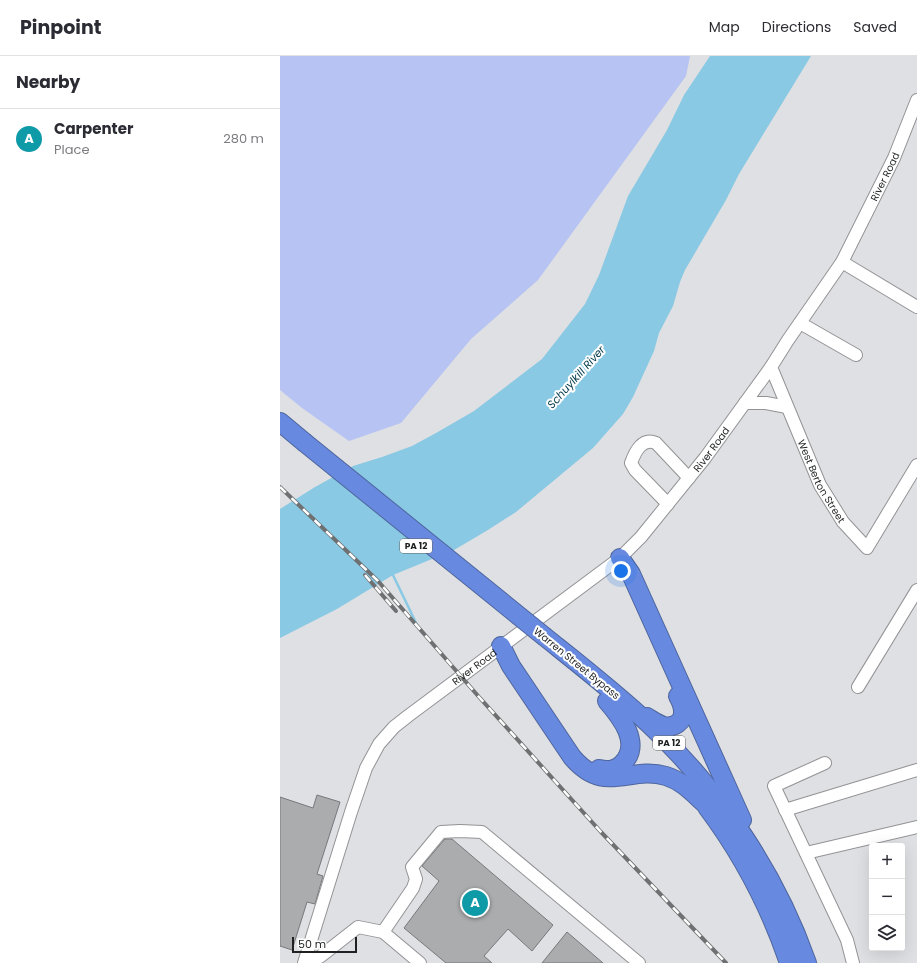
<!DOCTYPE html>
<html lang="en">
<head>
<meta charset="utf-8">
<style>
	:root { --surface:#fff; --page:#f2f2f3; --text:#2b2b33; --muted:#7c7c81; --line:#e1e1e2; --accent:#111827 }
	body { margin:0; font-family:Poppins,sans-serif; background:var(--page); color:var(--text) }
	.controls { position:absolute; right:12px; bottom:12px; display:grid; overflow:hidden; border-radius:4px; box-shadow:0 4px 16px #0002 }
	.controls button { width:36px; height:36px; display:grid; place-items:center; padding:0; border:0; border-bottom:1px solid var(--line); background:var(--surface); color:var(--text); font:20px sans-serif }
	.scale { position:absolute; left:12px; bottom:10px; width:65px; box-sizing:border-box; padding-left:4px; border:2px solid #1f2021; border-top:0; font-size:11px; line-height:14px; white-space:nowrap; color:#1f2021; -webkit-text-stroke:3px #fff; paint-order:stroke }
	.you { position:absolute; left:341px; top:515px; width:14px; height:14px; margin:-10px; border:3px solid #fff; border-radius:50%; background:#1a73e8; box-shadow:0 0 0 6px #1a73e833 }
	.badge { display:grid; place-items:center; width:26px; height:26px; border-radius:50%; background:var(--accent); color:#fff; font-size:13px; font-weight:700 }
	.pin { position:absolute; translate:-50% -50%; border:2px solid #fff; box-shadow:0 1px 4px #0006 }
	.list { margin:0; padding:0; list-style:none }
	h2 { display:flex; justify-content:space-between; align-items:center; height:52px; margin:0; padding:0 16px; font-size:17px }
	h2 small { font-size:13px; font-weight:400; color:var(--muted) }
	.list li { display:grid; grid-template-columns:26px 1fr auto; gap:12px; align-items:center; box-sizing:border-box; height:60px; padding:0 16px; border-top:1px solid var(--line) }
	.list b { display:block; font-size:15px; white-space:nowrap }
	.list p { margin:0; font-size:13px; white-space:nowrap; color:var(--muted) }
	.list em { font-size:13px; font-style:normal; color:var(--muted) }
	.icon { flex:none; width:22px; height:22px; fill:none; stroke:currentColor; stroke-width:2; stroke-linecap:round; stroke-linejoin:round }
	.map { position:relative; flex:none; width:637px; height:907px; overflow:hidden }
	header { display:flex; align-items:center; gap:24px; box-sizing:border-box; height:56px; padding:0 20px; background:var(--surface); border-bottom:1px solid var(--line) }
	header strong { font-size:19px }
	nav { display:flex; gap:22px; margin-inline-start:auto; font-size:14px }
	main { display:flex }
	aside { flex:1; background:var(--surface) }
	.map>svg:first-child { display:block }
</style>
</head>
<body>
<header>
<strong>Pinpoint</strong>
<nav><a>Map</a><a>Directions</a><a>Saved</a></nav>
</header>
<main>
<aside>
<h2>Nearby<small></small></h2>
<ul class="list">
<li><span class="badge" style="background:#0f9aa8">A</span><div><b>Carpenter</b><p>Place</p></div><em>280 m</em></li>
</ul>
</aside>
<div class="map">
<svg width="637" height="907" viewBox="0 0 637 907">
	<rect width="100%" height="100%" fill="#dfe0e3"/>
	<polygon fill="#b6c3f3" points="0,0 410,0 406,20 258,224 191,283 121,367 69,385 22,352 0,334"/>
	<polygon fill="#89c9e3" points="430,0 531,0 459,118 446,144 405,214 400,226 393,250 379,277 374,295 353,341 343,358 313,392 236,456 208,474 174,494 113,519 57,553 0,582 0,453 35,431 73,410 102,401 132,390 156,377 194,355 262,303 305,248 319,219 348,140 387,74 404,39"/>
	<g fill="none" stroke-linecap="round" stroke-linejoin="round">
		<polyline stroke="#89c9e3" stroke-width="2.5" points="112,517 138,571"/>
	</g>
	<g fill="#abacae" stroke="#77787b">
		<polygon points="37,739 60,746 37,818 43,820 35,848 27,846 12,894 0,890 0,741 33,752"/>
		<polygon points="165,783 172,783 273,869 252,895 228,873 204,900 212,907 166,907 124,872 159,825 142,810"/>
		<polygon points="287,876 323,907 262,907"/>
	</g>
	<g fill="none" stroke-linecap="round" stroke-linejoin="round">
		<defs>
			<g id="minor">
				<polyline points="562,206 637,251"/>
				<polyline points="520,267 576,299"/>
				<path id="s1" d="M491,311l49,118 23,37 24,26 50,-83"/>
				<polyline points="465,347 486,347 507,351"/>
				<path d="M388,448l-33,-34 -4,-7c4,-11 11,-26 25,-20l33,35"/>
				<polyline points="578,631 637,534"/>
				<polyline points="545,707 494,730 567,884 573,907"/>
				<polyline points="505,754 637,714"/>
				<polyline points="526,797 637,771"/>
				<polyline points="103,876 133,832 136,823 132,811 161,776 180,775 202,776 359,907"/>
				<polyline points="25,905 36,903 41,900 78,871 103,876 140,907"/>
				<path id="s2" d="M24,907l47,-151 15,-44 13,-24 15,-17 14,-11 212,-158 21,-21 64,-79 66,-91 17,-27 54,-78 52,-104 23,-58"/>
			</g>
			<g id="highway">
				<polyline points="0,366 24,386"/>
				<polyline points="340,502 351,518 462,764"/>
				<path d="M265,581c35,28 71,56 104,87 70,66 126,148 158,239"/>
				<path d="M221,590l10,20 61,91c33,39 57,8 94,19 16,5 26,16 38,27"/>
				<path d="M367,661c5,3 10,7 17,9 10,2 20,-4 19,-15 0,-6 -3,-11 -5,-15"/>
				<path d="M319,713c8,2 17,1 23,-5 21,-20 -2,-48 -15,-63"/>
				<path d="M427,751c36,48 63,100 82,156"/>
			</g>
		</defs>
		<use href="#minor" stroke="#939396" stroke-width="14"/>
		<use href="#highway" stroke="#4e659d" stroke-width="20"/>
		<use href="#minor" stroke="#fff" stroke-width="12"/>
		<use href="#highway" stroke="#678ae0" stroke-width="18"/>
		<defs>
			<g id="rail">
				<polyline points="0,431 98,525 199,641 321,776 446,907"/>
				<polyline points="85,519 116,555"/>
			</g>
		</defs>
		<use href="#rail" stroke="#6f7071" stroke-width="4"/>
		<use href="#rail" stroke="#fff" stroke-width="2.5" stroke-dasharray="8" stroke-linecap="butt"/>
		<defs>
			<polyline id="highway-bridge" points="24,386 265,581"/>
		</defs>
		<use href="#highway-bridge" stroke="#4e659d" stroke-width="20" stroke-linecap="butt"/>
		<use href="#highway-bridge" stroke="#678ae0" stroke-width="18"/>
	</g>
	<g text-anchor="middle" stroke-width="4" stroke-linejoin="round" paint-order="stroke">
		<g fill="#fff" stroke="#626364" stroke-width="1">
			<rect x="120" y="483" width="32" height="14" rx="3"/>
			<rect x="373" y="680" width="32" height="14" rx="3"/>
		</g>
		<g font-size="9" font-weight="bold" fill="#1f2021">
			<text x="136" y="493">PA 12</text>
			<text x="389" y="690">PA 12</text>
		</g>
		<g font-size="10" fill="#1f2021" stroke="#fff">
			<text dy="4" stroke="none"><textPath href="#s2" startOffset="1003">River Road</textPath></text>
			<text dy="4" stroke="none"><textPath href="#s2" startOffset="679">River Road</textPath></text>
			<text dy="4" stroke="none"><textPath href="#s1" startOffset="125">West Berton Street</textPath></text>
			<text transform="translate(297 607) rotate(39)" y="4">Warren Street Bypass</text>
			<text dy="4" stroke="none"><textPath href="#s2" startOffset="355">River Road</textPath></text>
		</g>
		<g font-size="11" font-style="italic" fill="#003a4c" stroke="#fff">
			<text transform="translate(296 321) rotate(-48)" y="4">Schuylkill River</text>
		</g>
	</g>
</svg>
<div class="controls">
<button>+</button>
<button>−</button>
<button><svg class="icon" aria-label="layers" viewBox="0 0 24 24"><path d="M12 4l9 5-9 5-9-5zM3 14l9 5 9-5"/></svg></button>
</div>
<div class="scale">50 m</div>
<div class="you"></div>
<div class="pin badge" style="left:195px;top:847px;background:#0f9aa8">A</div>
</div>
</main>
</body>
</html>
